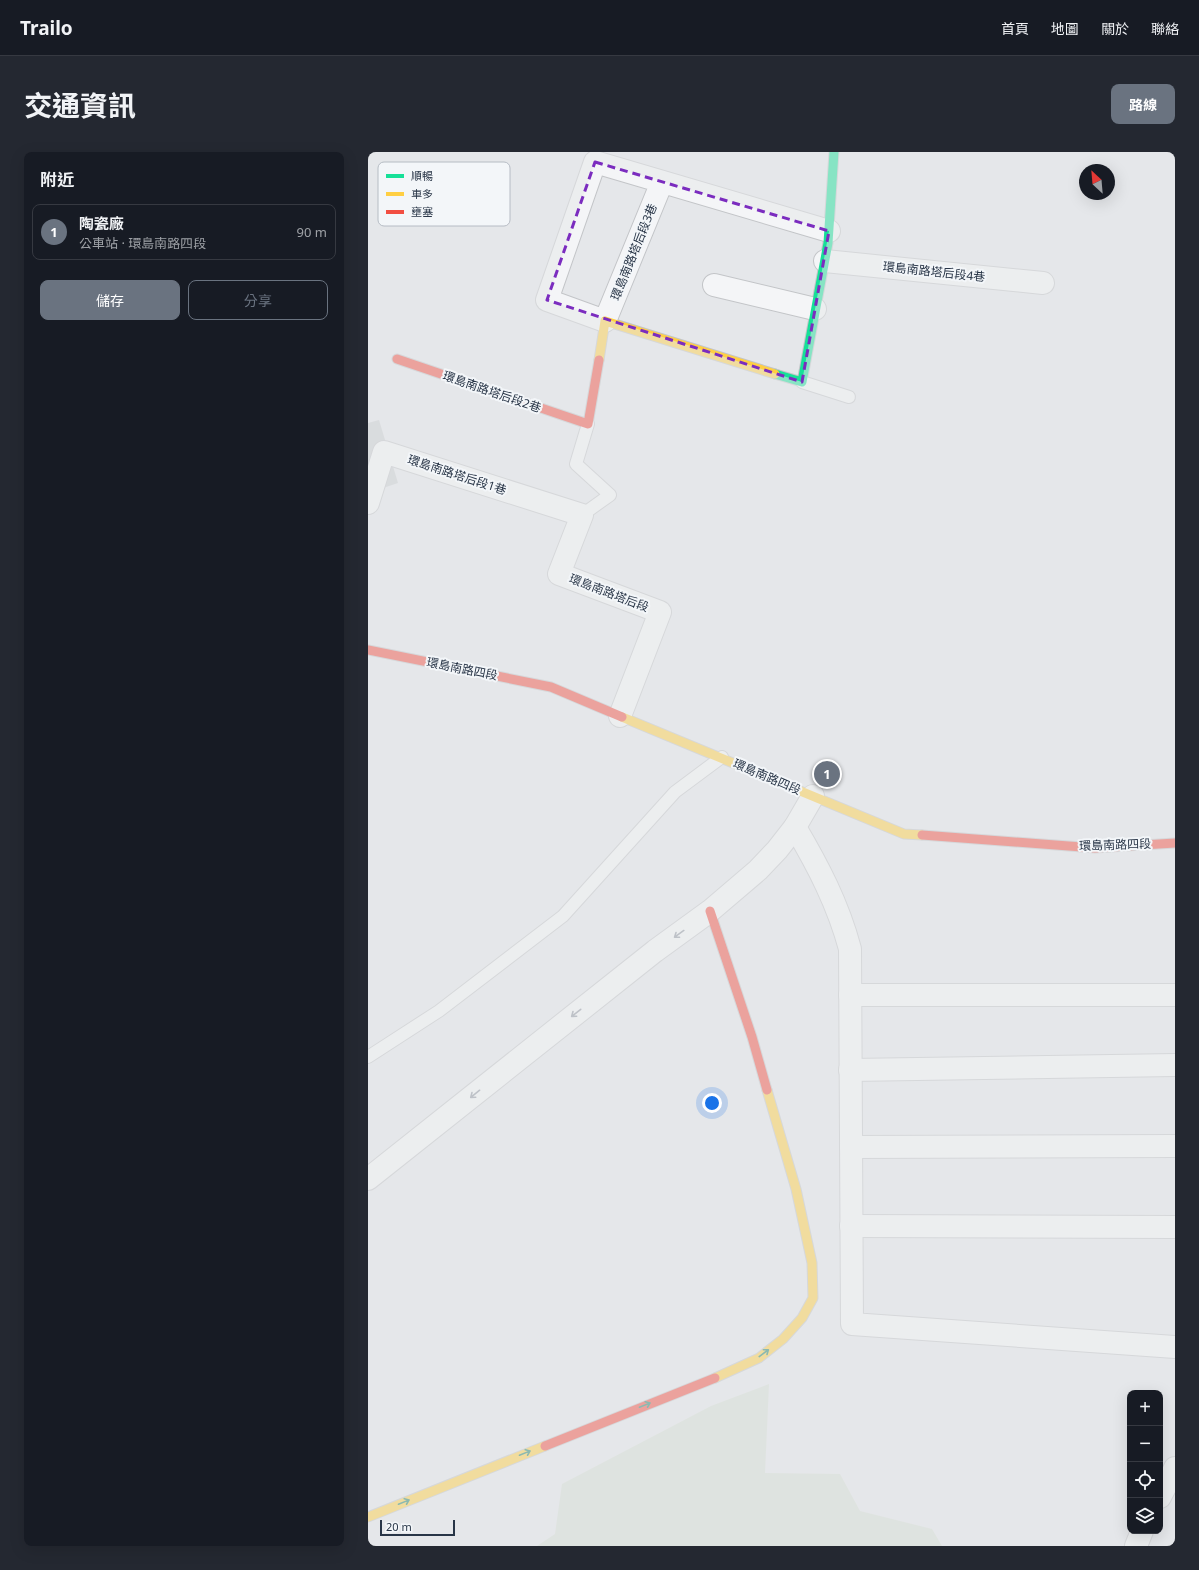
<!DOCTYPE html>
<html lang="zh-TW">
<head>
<meta charset="utf-8">
<style>
	:root { --surface:#171b24; --page:#242831; --text:#f1f3f6; --muted:#9ea1a6; --line:#363941; --accent:#6a7380 }
	body { margin:0; font-family:"Noto Sans","Noto Sans TC",sans-serif; background:var(--page); color:var(--text) }
	.controls { position:absolute; right:12px; bottom:12px; display:grid; overflow:hidden; border-radius:8px; box-shadow:0 4px 16px #0002 }
	.controls button { width:36px; height:36px; display:grid; place-items:center; padding:0; border:0; border-bottom:1px solid var(--line); background:var(--surface); color:var(--text); font:20px sans-serif }
	.compass { position:absolute; left:711px; top:12px; width:36px; height:36px; border-radius:50%; background:var(--surface); box-shadow:0 4px 16px #0002; rotate:334deg }
	.scale { position:absolute; left:12px; bottom:10px; width:75px; box-sizing:border-box; padding-left:4px; border:2px solid #283547; border-top:0; font-size:11px; line-height:14px; white-space:nowrap; color:#283547; -webkit-text-stroke:3px #f3f6f9; paint-order:stroke }
	.you { position:absolute; left:344px; top:951px; width:14px; height:14px; margin:-10px; border:3px solid #fff; border-radius:50%; background:#1a73e8; box-shadow:0 0 0 6px #1a73e833 }
	.badge { display:grid; place-items:center; width:26px; height:26px; border-radius:50%; background:var(--accent); color:#fff; font-size:13px; font-weight:700 }
	.pin { position:absolute; translate:-50% -50%; border:2px solid #fff; box-shadow:0 1px 4px #0006 }
	.list { margin:0; padding:0; list-style:none }
	h2 { display:flex; justify-content:space-between; align-items:center; height:52px; margin:0; padding:0 16px; font-size:17px }
	h2 small { font-size:13px; font-weight:400; color:var(--muted) }
	.list li { display:grid; grid-template-columns:26px 1fr auto; gap:12px; align-items:center; box-sizing:border-box; height:56px; margin:0 8px 8px; padding:0 8px; border:1px solid var(--line); border-radius:8px }
	.list b { display:block; font-size:15px; white-space:nowrap }
	.list p { margin:0; font-size:13px; white-space:nowrap; color:var(--muted) }
	.list em { font-size:13px; font-style:normal; color:var(--muted) }
	.actions { display:flex; gap:8px; padding:12px 16px }
	.actions a { flex:1; padding:9px 0; border:1px solid var(--accent); border-radius:8px; text-align:center; font-size:14px; color:var(--accent) }
	.actions .main { background:var(--accent); color:#fff }
	.icon { flex:none; width:22px; height:22px; fill:none; stroke:currentColor; stroke-width:2; stroke-linecap:round; stroke-linejoin:round }
	.map { position:relative; flex:none; width:807px; height:1394px; overflow:hidden; border-radius:8px }
	header { display:flex; align-items:center; gap:24px; box-sizing:border-box; height:56px; padding:0 20px; background:var(--surface); border-bottom:1px solid var(--line) }
	header strong { font-size:19px }
	nav { display:flex; gap:22px; margin-inline-start:auto; font-size:14px }
	.intro { display:flex; align-items:center; justify-content:space-between; box-sizing:border-box; height:96px; padding:0 24px }
	h1 { margin:0; font-size:28px }
	.button { padding:10px 18px; border-radius:8px; background:var(--accent); color:#fff; font-size:14px; font-weight:700 }
	main { display:flex; gap:24px; padding:0 24px }
	aside { flex:1; background:var(--surface); border-radius:8px; box-shadow:0 4px 16px #0002 }
	.map>svg:first-child { display:block }
</style>
</head>
<body>
<header>
<strong>Trailo</strong>
<nav><a>首頁</a><a>地圖</a><a>關於</a><a>聯絡</a></nav>
</header>
<div class="intro"><h1>交通資訊</h1><a class="button">路線</a></div>
<main>
<aside>
<h2>附近<small></small></h2>
<ul class="list">
<li><span class="badge">1</span><div><b>陶瓷廠</b><p>公車站 · 環島南路四段</p></div><em>90 m</em></li>
</ul>
<div class="actions"><a class="main">儲存</a><a>分享</a></div>
</aside>
<div class="map">
<svg width="807" height="1394" viewBox="0 0 807 1394">
	<rect width="100%" height="100%" fill="#e5e7ea"/>
	<polygon fill="#d6ded5" points="401,1232 397,1321 472,1322 492,1359 564,1377 574,1394 169,1394 187,1382 194,1332 343,1254"/>
	<polygon fill="#cbced1" points="11,268 30,331 0,341 0,271"/>
	<g fill="none" stroke-linecap="round" stroke-linejoin="round">
		<defs>
			<g id="lane">
				<polyline points="434,230 481,245"/>
				<polyline points="214,363 242,343 208,312 220,272"/>
				<polyline points="0,905 71,859 195,764 307,640 354,605"/>
			</g>
			<g id="street">
				<polyline points="294,30 237,169 179,148 227,10 461,79"/>
				<polyline points="457,109 675,131"/>
				<polyline points="346,133 447,157"/>
				<polyline points="0,351 16,300 214,363 191,422 292,460 252,564"/>
				<path d="M427,675c23,39 43,77 55,122l2,375 323,23"/>
				<polyline points="482,843 807,843"/>
				<polyline points="482,918 807,913"/>
				<polyline points="483,995 807,994"/>
				<polyline points="0,1027 287,799 342,759 390,718 409,698 427,675 445,644"/>
				<polyline points="483,1074 807,1075"/>
				<polyline points="792,1345 807,1316"/>
				<polyline points="768,1394 774,1379"/>
			</g>
			<polyline id="fast" points="407,222 434,230 460,91 466,0"/>
			<g id="slow">
				<polyline points="231,208 237,169 407,222"/>
				<polyline points="254,565 536,682 554,683"/>
				<polyline points="347,1226 391,1206 415,1187 434,1166 445,1146 444,1111 428,1037 399,938"/>
				<polyline points="0,1365 177,1294"/>
			</g>
			<g id="jam">
				<polyline points="29,207 220,272 231,208"/>
				<polyline points="0,498 183,535 254,565"/>
				<polyline points="554,683 727,696 807,691"/>
				<polyline points="342,759 384,885 399,938"/>
				<polyline points="177,1294 347,1226"/>
			</g>
		</defs>
		<use href="#lane" stroke="#c3c5c8" stroke-width="14"/>
		<use href="#street" stroke="#c3c5c8" stroke-width="24"/>
		<use href="#fast" stroke="#c3c5c8" stroke-width="11"/>
		<use href="#slow" stroke="#c3c5c8" stroke-width="11"/>
		<use href="#jam" stroke="#c3c5c8" stroke-width="11"/>
		<use href="#lane" stroke="#f4f5f7" stroke-width="12"/>
		<use href="#street" stroke="#f4f5f7" stroke-width="22"/>
		<use href="#fast" stroke="#16e098" stroke-width="9"/>
		<use href="#slow" stroke="#ffcf43" stroke-width="9"/>
		<use href="#jam" stroke="#f24e42" stroke-width="9"/>
	</g>
	<defs><path id="oneway-shaft" d="M-6 0H5M1.5-3L5.5 0L1.5 3" fill="none" stroke-width="1.6" stroke-linecap="round" stroke-linejoin="round"/></defs>
	<g stroke="#8e959f">
		<use href="#oneway-shaft" transform="translate(311 782) rotate(144)"/>
		<use href="#oneway-shaft" transform="translate(208 861) rotate(142)"/>
		<use href="#oneway-shaft" transform="translate(107 942) rotate(141)"/>
	</g>
	<g stroke="#20826b">
		<use href="#oneway-shaft" transform="translate(396 1201) rotate(-37)"/>
		<use href="#oneway-shaft" transform="translate(277 1253) rotate(-22)"/>
		<use href="#oneway-shaft" transform="translate(157 1301) rotate(-22)"/>
		<use href="#oneway-shaft" transform="translate(36 1350) rotate(-22)"/>
	</g>
	<path d="M0 0H807V1394H0ZM227,10l234,69 -27,151 -255,-82z" fill="#e5e7ea" fill-opacity=".55" fill-rule="evenodd"/>
	<path fill="none" stroke="#7b2cbf" stroke-width="3" stroke-dasharray="8 5" stroke-linejoin="round" d="M227,10l234,69 -27,151 -255,-82z"/>
	<g text-anchor="middle" stroke-width="4" stroke-linejoin="round" paint-order="stroke">
		<g font-size="12" fill="#283547" stroke="#f3f6f9">
			<text transform="translate(266 100) rotate(-68)" y="4">環島南路塔后段3巷</text>
			<text transform="translate(566 120) rotate(6)" y="4">環島南路塔后段4巷</text>
			<text transform="translate(124 240) rotate(19)" y="4">環島南路塔后段2巷</text>
			<text transform="translate(89 323) rotate(18)" y="4">環島南路塔后段1巷</text>
			<text transform="translate(241 441) rotate(21)" y="4">環島南路塔后段</text>
			<text transform="translate(94 517) rotate(11)" y="4">環島南路四段</text>
			<text transform="translate(399 625) rotate(23)" y="4">環島南路四段</text>
			<text transform="translate(747 693) rotate(-2)" y="4">環島南路四段</text>
		</g>
	</g>
	<rect x="10" y="10" width="132" height="64" rx="6" fill="#f3f6f9" stroke="#b6bcc4" stroke-width="1"/>
	<rect x="18" y="22" width="18" height="4" fill="#16e098"/>
	<rect x="18" y="40" width="18" height="4" fill="#ffcf43"/>
	<rect x="18" y="58" width="18" height="4" fill="#f24e42"/>
	<g font-size="11" fill="#283547">
		<text x="43" y="28">順暢</text>
		<text x="43" y="46">車多</text>
		<text x="43" y="64">壅塞</text>
	</g>
</svg>
<div class="controls">
<button>+</button>
<button>−</button>
<button><svg class="icon" aria-label="locate" viewBox="0 0 24 24"><circle cx="12" cy="12" r="6"/><path d="M12 2v4M12 18v4M2 12h4M18 12h4"/></svg></button>
<button><svg class="icon" aria-label="layers" viewBox="0 0 24 24"><path d="M12 4l9 5-9 5-9-5zM3 14l9 5 9-5"/></svg></button>
</div>
<svg class="compass" viewBox="-18 -18 36 36"><path d="M0-13l5 13h-10z" fill="#e53935"/><path d="M0 13l5-13h-10z" fill="#9ea1a6"/></svg>
<div class="scale">20 m</div>
<div class="you"></div>
<div class="pin badge" style="left:459px;top:622px">1</div>
</div>
</main>
</body>
</html>
